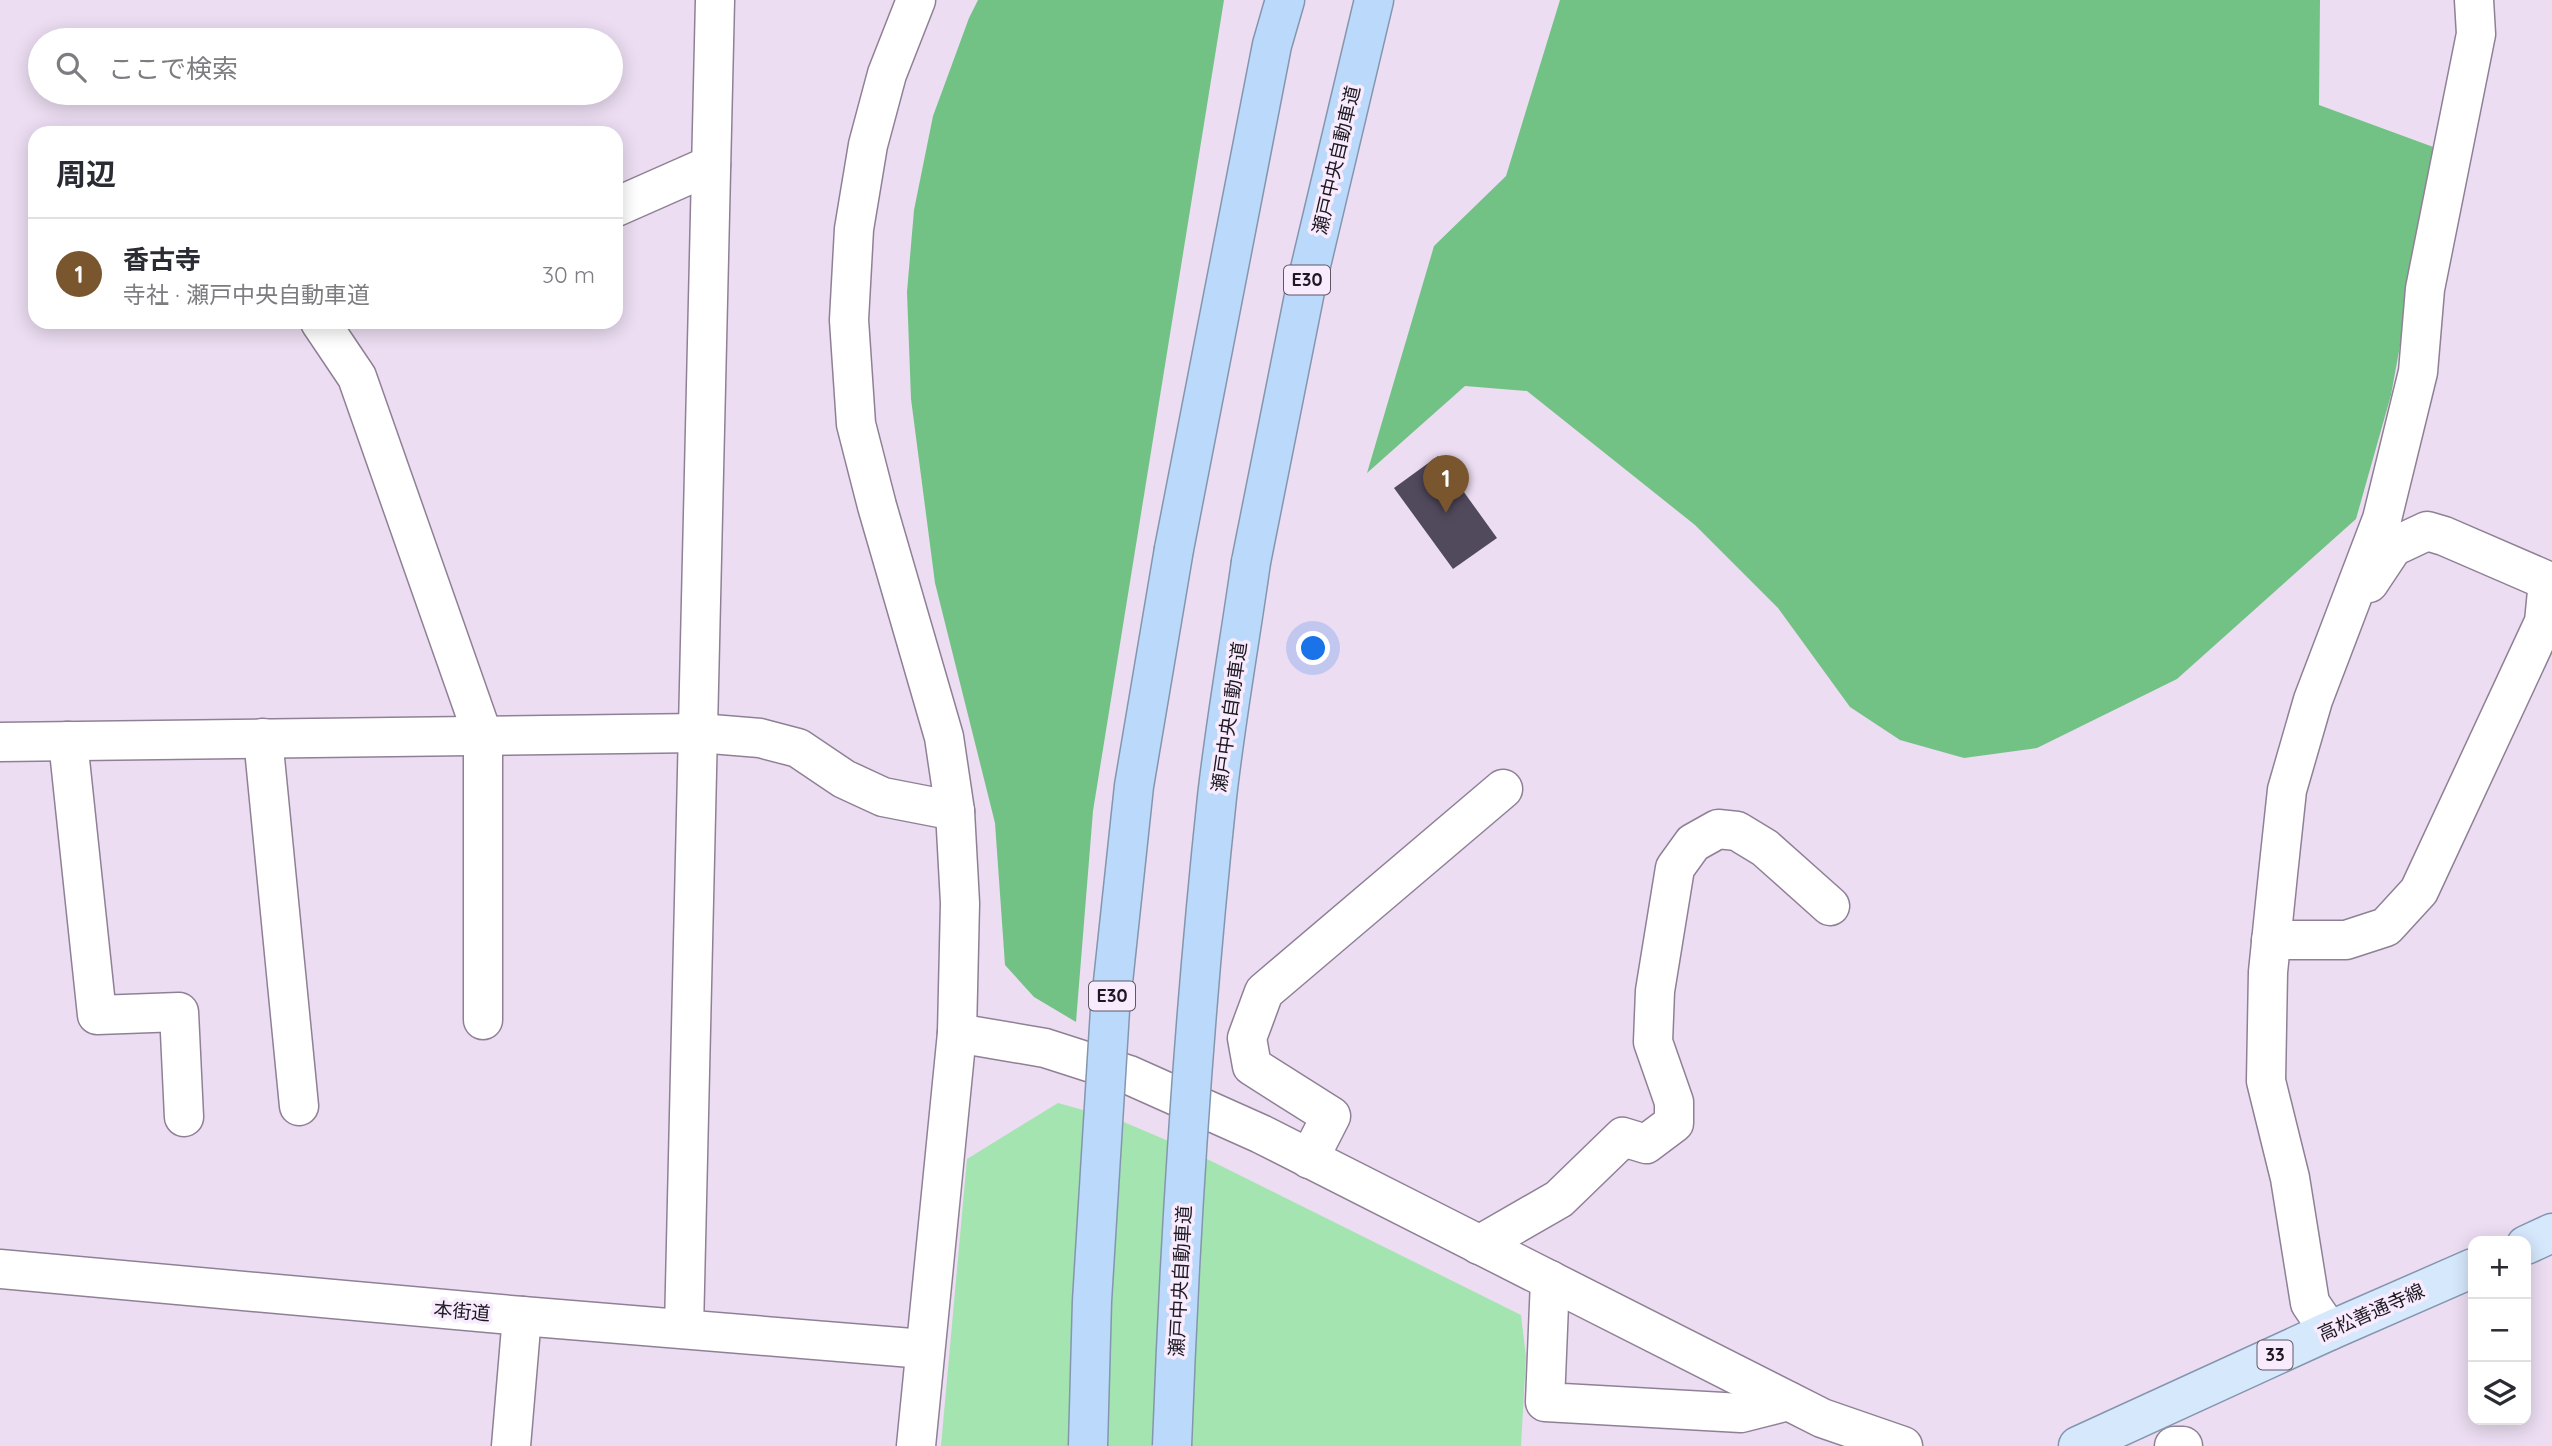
<!DOCTYPE html>
<html lang="ja">
<head>
<meta charset="utf-8">
<style>
	:root { --surface:#fff; --page:#f2f2f3; --text:#2b2b33; --muted:#7c7c81; --line:#e1e1e2; --accent:#7a562f }
	body { margin:0; font-family:Quicksand,"Noto Sans JP",sans-serif; background:var(--page); color:var(--text) }
	.controls { position:absolute; right:21px; bottom:21px; display:grid; overflow:hidden; border-radius:14px; box-shadow:0 4px 18px #0003 }
	.controls button { width:63px; height:63px; display:grid; place-items:center; padding:0; border:0; border-bottom:2px solid var(--line); background:var(--surface); color:var(--text); font:35px sans-serif }
	.you { position:absolute; left:1314px; top:649px; width:24px; height:24px; margin:-18px; border:5px solid #fff; border-radius:50%; background:#1a73e8; box-shadow:0 0 0 10px #1a73e833 }
	.badge { display:grid; place-items:center; width:46px; height:46px; border-radius:50%; background:var(--accent); color:#fff; font-size:23px; font-weight:700 }
	.pin { position:absolute; translate:-50% -58px; filter:drop-shadow(0 2px 4px #0008) }
	.pin::after { content:''; position:absolute; top:37px; width:24px; height:21px; background:inherit; clip-path:polygon(0 0,100% 0,50% 100%) }
	.list { margin:0; padding:0; list-style:none }
	h2 { display:flex; justify-content:space-between; align-items:center; height:91px; margin:0; padding:0 28px; font-size:30px }
	h2 small { font-size:23px; font-weight:400; color:var(--muted) }
	.list li { display:grid; grid-template-columns:46px 1fr auto; gap:21px; align-items:center; box-sizing:border-box; height:112px; padding:0 28px; border-top:2px solid var(--line) }
	.list b { display:block; font-size:26px; white-space:nowrap }
	.list p { margin:0; font-size:23px; white-space:nowrap; color:var(--muted) }
	.list em { font-size:23px; font-style:normal; color:var(--muted) }
	.icon { flex:none; width:38px; height:38px; fill:none; stroke:currentColor; stroke-width:2; stroke-linecap:round; stroke-linejoin:round }
	.map { position:relative; flex:none; width:2552px; height:1446px; overflow:hidden }
	.search { position:absolute; background:var(--surface); box-shadow:0 4px 18px #0003; left:28px; top:28px; width:595px; height:77px; display:flex; align-items:center; gap:18px; box-sizing:border-box; padding:0 24px; border-radius:38px; color:var(--muted); font-size:26px }
	.panel { position:absolute; background:var(--surface); box-shadow:0 4px 18px #0003; left:28px; top:126px; width:595px; height:203px; border-radius:21px }
	.map>svg:first-child { display:block }
</style>
</head>
<body>
<div class="map">
<svg width="2552" height="1446" viewBox="0 0 2552 1446">
	<rect width="100%" height="100%" fill="#ecddf2"/>
	<polygon fill="#a3e4b0" points="1058,1103 1119,1120 1185,1148 1521,1315 1526,1357 1521,1446 941,1446 967,1159"/>
	<g fill="#73c285">
		<polygon points="978,0 1224,0 1093,811 1076,1022 1034,997 1005,965 995,823 935,583 911,399 907,292 914,210 933,116 969,18"/>
		<polygon points="1560,0 2320,0 2319,105 2436,148 2391,395 2356,519 2177,679 2037,748 1964,758 1900,740 1850,707 1778,608 1695,525 1527,391 1465,386 1367,473 1434,246 1506,176"/>
	</g>
	<polygon fill="#514a5d" points="1438,456 1497,538 1453,569 1394,488"/>
	<g fill="none" stroke-linecap="round" stroke-linejoin="round">
		<defs>
			<g id="minor">
				<polyline points="916,0 887,74 868,145 854,229 849,320 856,424 877,506 944,737 955,811 960,903 957,1033 916,1446"/>
				<polyline points="616,207 711,165"/>
				<polyline points="320,322 357,377 483,736 483,1020"/>
				<polyline points="263,738 299,1106"/>
				<polyline points="68,741 97,1015 179,1012 184,1117"/>
				<polyline points="0,742 699,733 760,738 798,748 844,779 883,797 955,811"/>
				<polyline points="2271,940 2346,940 2386,927 2419,891 2544,622 2548,581 2444,536 2427,531 2393,547 2369,583"/>
				<polyline points="957,1033 1045,1048 1129,1075 1261,1134 1822,1418 1903,1446"/>
				<polyline points="1309,1159 1331,1116 1252,1066 1247,1038 1264,992 1503,789"/>
				<polyline points="1479,1245 1559,1199 1623,1137 1646,1144 1674,1123 1674,1102 1653,1042 1655,991 1675,868 1693,843 1718,829 1737,831 1765,848 1830,906"/>
				<polyline points="0,1269 522,1316 924,1349"/>
				<polyline points="1550,1280 1545,1402 1741,1413 1788,1401"/>
				<polyline points="684,1329 715,0"/>
				<polyline points="2329,1331 2310,1303 2290,1178 2266,1081 2268,972 2278,874 2287,790 2313,700 2382,519 2418,372 2425,289 2476,34 2474,0"/>
				<polyline points="511,1446 522,1316"/>
				<polyline points="2174,1446 2183,1446"/>
			</g>
			<g id="major">
				<polyline points="2526,1245 2552,1233"/>
				<polyline points="2078,1446 2329,1331 2473,1268"/>
			</g>
			<g id="highway">
				<polyline points="1174,549 1272,45 1285,0"/>
				<polyline points="1251,562 1306,286 1374,0"/>
			</g>
		</defs>
		<use href="#minor" stroke="#8f8195" stroke-width="41"/>
		<use href="#major" stroke="#8496ae" stroke-width="41"/>
		<use href="#highway" stroke="#8496ae" stroke-width="41"/>
		<use href="#minor" stroke="#fff" stroke-width="38"/>
		<use href="#major" stroke="#d6e8fc" stroke-width="38"/>
		<use href="#highway" stroke="#bbd9fa" stroke-width="38"/>
		<defs>
			<g id="highway-bridge">
				<polyline points="1088,1446 1092,1301 1110,1010 1134,786 1174,549"/>
				<path d="M1172,1446c8,-217 22,-433 45,-649 9,-79 23,-157 34,-235"/>
			</g>
		</defs>
		<use href="#highway-bridge" stroke="#8496ae" stroke-width="41" stroke-linecap="butt"/>
		<use href="#highway-bridge" stroke="#bbd9fa" stroke-width="38"/>
	</g>
	<g text-anchor="middle" stroke-width="7" stroke-linejoin="round" paint-order="stroke">
		<g fill="#f7ebfd" stroke="#5f5863" stroke-width="2">
			<rect x="1284" y="265.5" width="46" height="29" rx="5"/>
			<rect x="1089" y="981.5" width="46" height="29" rx="5"/>
			<rect x="2257.5" y="1340.5" width="35" height="29" rx="5"/>
		</g>
		<g font-size="18" font-weight="bold" fill="#1e1921">
			<text x="1307" y="286">E30</text>
			<text x="1112" y="1002">E30</text>
			<text x="2275" y="1361">33</text>
		</g>
		<g font-size="19" fill="#1e1921" stroke="#f7ebfd">
			<text transform="translate(1336 160) rotate(-77)" y="7">瀬戸中央自動車道</text>
			<text transform="translate(1229 717) rotate(-82)" y="7">瀬戸中央自動車道</text>
			<text transform="translate(1180 1281) rotate(-87)" y="7">瀬戸中央自動車道</text>
			<text transform="translate(462 1311) rotate(5)" y="7">本街道</text>
			<text transform="translate(2371 1312) rotate(-24)" y="7">高松善通寺線</text>
		</g>
	</g>
</svg>
<div class="controls">
<button>+</button>
<button>−</button>
<button><svg class="icon" aria-label="layers" viewBox="0 0 24 24"><path d="M12 4l9 5-9 5-9-5zM3 14l9 5 9-5"/></svg></button>
</div>
<div class="you"></div>
<div class="pin badge" style="left:1446px;top:513px">1</div>
<div class="search"><svg class="icon" aria-label="search" viewBox="0 0 24 24"><circle cx="10" cy="10" r="6"/><path d="M15 15l6 6"/></svg>ここで検索</div>
<section class="panel">
<h2>周辺<small></small></h2>
<ul class="list">
<li><span class="badge">1</span><div><b>香古寺</b><p>寺社 · 瀬戸中央自動車道</p></div><em>30 m</em></li>
</ul>
</section>
</div>
</body>
</html>
